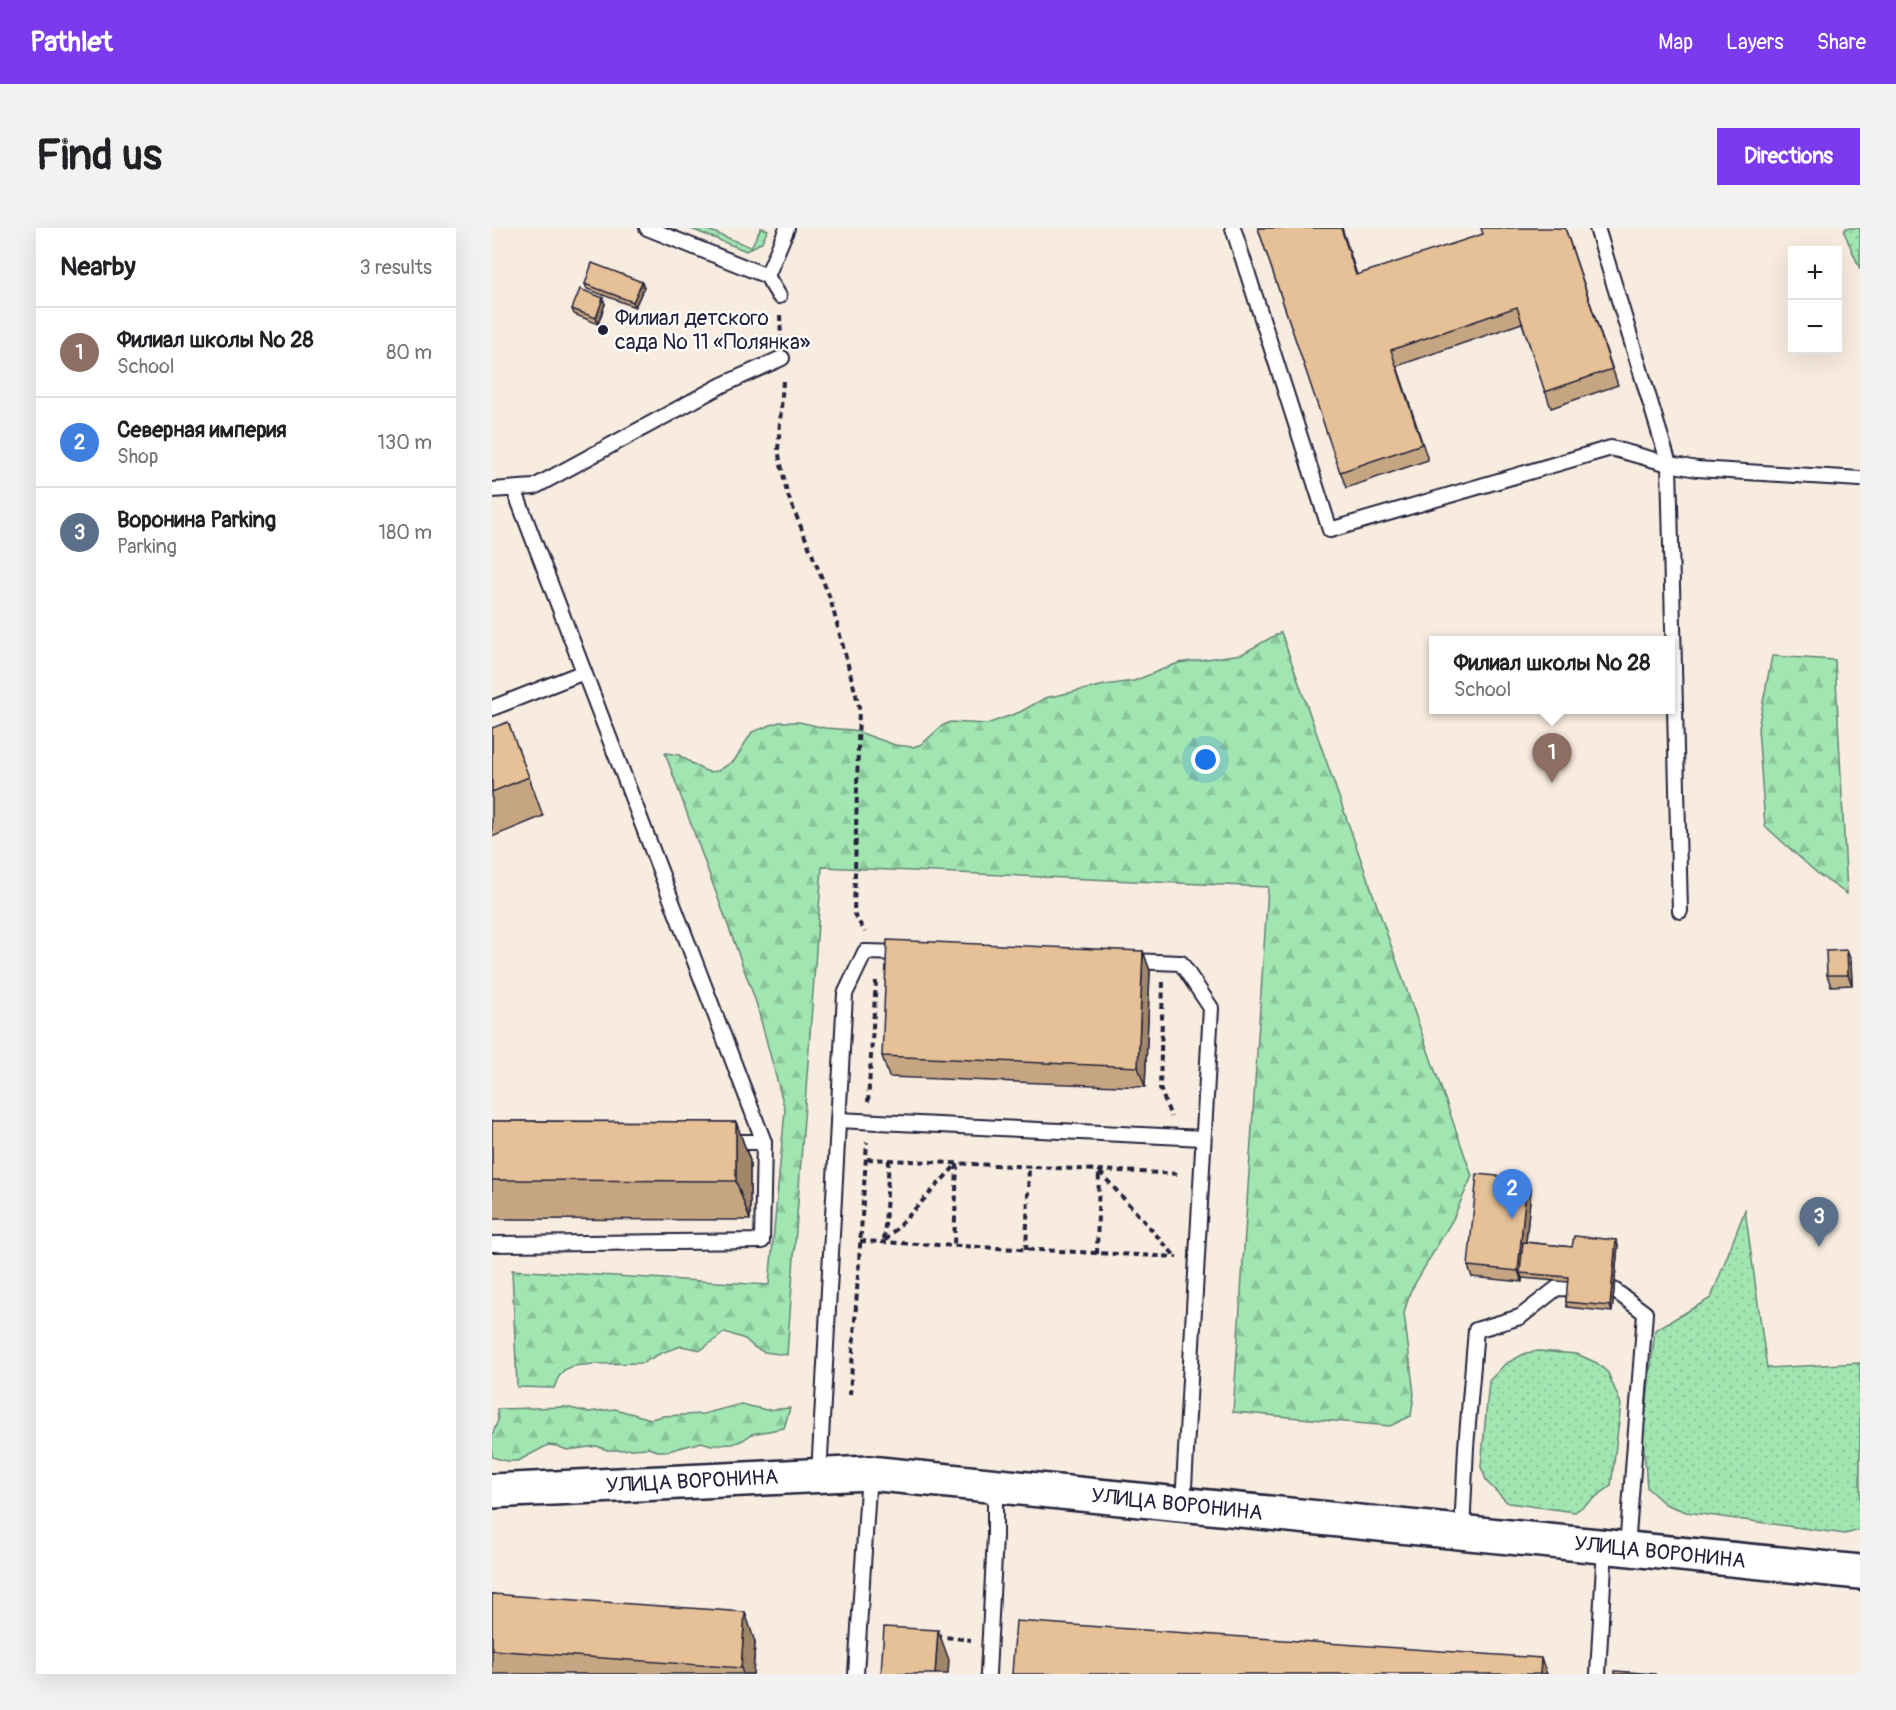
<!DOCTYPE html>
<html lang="en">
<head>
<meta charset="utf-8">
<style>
	:root { --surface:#fff; --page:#f2f2f2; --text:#202124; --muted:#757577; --line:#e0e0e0; --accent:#7c3aed }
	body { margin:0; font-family:Pangolin,sans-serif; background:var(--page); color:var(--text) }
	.controls { position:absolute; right:18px; top:18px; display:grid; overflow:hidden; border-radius:0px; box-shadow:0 6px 24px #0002 }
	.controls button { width:54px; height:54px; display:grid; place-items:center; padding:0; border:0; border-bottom:2px solid var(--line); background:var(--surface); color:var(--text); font:30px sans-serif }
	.you { position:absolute; left:714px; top:532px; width:21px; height:21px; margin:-15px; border:4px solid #fff; border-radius:50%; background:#1a73e8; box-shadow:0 0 0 9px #1a73e833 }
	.badge { display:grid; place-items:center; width:39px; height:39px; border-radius:50%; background:var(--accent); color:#fff; font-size:20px; font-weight:700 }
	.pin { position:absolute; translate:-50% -50px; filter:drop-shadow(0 2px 3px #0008) }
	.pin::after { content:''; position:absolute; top:32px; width:21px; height:18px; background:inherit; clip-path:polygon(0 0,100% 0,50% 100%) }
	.popup { position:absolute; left:937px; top:408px; width:246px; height:78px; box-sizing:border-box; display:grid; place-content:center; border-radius:0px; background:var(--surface); filter:drop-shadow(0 2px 4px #0005); font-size:20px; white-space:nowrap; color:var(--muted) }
	.popup b { font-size:22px; color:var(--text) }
	.popup::after { content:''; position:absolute; left:50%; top:100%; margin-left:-12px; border:12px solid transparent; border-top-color:var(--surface) }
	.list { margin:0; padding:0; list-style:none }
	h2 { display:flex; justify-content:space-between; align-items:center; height:78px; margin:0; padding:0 24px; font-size:26px }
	h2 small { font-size:20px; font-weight:400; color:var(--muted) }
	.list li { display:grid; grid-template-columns:39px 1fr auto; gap:18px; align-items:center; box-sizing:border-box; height:90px; padding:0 24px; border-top:2px solid var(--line) }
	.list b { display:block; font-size:22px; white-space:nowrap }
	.list p { margin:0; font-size:20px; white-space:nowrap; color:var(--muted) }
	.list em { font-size:20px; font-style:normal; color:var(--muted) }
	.map { position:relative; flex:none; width:1368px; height:1446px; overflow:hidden; border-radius:0px }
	header { display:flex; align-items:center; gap:36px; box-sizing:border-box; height:84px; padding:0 30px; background:var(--accent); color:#fff }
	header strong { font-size:28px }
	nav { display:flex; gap:33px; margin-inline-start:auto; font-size:21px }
	.intro { display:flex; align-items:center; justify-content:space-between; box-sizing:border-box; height:144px; padding:0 36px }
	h1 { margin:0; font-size:42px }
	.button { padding:15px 27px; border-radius:0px; background:var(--accent); color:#fff; font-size:21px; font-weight:700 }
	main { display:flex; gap:36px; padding:0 36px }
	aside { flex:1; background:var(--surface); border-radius:0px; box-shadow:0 6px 24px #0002 }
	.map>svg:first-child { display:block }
</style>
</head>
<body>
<header>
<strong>Pathlet</strong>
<nav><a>Map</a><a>Layers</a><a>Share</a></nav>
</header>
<div class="intro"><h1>Find us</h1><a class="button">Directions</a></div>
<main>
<aside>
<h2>Nearby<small>3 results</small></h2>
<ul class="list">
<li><span class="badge" style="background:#8d6e63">1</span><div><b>Филиал школы № 28</b><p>School</p></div><em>80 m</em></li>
<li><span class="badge" style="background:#3f7fe0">2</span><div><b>Северная империя</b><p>Shop</p></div><em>130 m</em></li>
<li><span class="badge" style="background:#5c6f8a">3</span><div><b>Воронина Parking</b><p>Parking</p></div><em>180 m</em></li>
</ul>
</aside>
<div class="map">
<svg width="1368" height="1446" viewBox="0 0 1368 1446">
	<defs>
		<pattern id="grass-dots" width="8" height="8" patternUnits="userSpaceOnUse" patternTransform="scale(1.5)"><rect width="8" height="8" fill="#a1e5b1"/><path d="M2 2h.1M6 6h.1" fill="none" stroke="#8ac499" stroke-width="1.8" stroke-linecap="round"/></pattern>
		<pattern id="forest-firs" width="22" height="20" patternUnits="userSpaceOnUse" patternTransform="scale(1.5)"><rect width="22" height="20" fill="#a1e5b1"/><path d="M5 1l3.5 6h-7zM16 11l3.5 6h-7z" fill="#8ac499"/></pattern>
	</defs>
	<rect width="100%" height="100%" fill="#f8ece0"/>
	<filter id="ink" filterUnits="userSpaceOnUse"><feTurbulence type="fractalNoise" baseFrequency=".0167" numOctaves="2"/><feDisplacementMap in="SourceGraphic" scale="12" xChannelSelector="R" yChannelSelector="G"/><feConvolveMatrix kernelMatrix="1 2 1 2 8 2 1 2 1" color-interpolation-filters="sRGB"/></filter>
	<g filter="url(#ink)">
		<g fill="url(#grass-dots)" stroke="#628476" stroke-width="1.5">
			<polygon points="197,0 211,0 259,19 269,0 276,2 269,15 254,23"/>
			<polygon points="1354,0 1368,0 1368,41 1352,4"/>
			<polygon points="1253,982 1275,1140 1368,1135 1368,1302 1353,1306 1194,1284 1173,1276 1155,1260 1151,1207 1163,1102 1219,1070"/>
			<polygon points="1046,1123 1085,1126 1105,1135 1116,1145 1129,1176 1119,1258 1083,1284 1016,1275 995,1254 989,1239 997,1153 1013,1136 1034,1125"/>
		</g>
		<g fill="url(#forest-firs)" stroke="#628476" stroke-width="1.5">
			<polygon points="789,404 980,948 961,991 918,1064 912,1085 922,1166 919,1188 898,1198 741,1184 776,659 330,639 295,1127 272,1124 262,1119 253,1111 233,1104 209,1122 189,1118 169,1125 151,1135 103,1136 81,1138 72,1142 66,1150 62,1160 25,1159 20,1042 277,1057 293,882 264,774 173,525 187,527 209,541 217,544 226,543 242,533 260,504 287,494 307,494 333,500 361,502 403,517 421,519 430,516 450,498 458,494 495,496 528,484 553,470 613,457 642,453 686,435 750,426"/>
			<polygon points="1280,428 1343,432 1355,666 1326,646 1273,598 1266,500"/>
			<polygon points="249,1176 274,1182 298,1180 292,1200 260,1206 251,1212 241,1216 219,1217 210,1214 176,1223 166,1223 156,1220 125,1222 115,1222 105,1218 75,1222 65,1218 56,1217 26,1233 14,1233 0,1229 0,1208 6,1192 5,1181 73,1179 96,1184 123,1181 159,1191 171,1188 211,1186"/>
		</g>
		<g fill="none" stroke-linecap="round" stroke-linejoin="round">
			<defs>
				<g id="lane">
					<polyline points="155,0 275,48 295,0"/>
					<polyline points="741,0 838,302 1119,220 1177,236 1205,241 1368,251"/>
					<polyline points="1105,0 1177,236 1188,683"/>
					<polyline points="275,48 287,68"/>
					<polyline points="22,261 272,914"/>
					<polyline points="0,262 42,259 230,157 290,130"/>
					<polyline points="0,480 92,444"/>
					<polyline points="638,733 689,735 719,780 691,1276"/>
					<polyline points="346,892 711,910"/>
					<polyline points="0,1016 270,1013 272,914 235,914"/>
					<polyline points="327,1247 353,766 373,724 412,725"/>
					<polyline points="970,1304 974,1219 984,1102 1028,1089 1065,1060 1122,1062 1153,1085 1135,1320"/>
					<polyline points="364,1446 377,1245"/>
					<polyline points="496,1446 503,1308 503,1257"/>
					<polyline points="1106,1446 1113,1318"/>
				</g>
				<polyline id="secondary" points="0,1263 377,1245 1368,1344"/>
			</defs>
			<use href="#lane" stroke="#22223b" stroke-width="18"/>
			<use href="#secondary" stroke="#22223b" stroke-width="38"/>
			<g stroke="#22223b" stroke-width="4" stroke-dasharray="6 4.5" stroke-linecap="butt">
				<polyline points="288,87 289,109"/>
				<polyline points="291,153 286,222 295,265 338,370 367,478 362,686 373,704"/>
				<polyline points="671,754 668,860 679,889"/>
				<polyline points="376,874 384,753"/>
				<polyline points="375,931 688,946"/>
				<polyline points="397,932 392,1014 465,936 462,1017"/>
				<polyline points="368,1013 685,1029"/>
				<polyline points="534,1022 537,939"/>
				<polyline points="605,1026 607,943 683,1028"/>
				<polyline points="358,1167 375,914"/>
				<polyline points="444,1408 479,1412"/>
			</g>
			<use href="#lane" stroke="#fff" stroke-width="14"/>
			<use href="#secondary" stroke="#fff" stroke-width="33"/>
		</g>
		<g fill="#c6a682" stroke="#22223b" stroke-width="1.5">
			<polygon points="766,0 850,0 865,47 1073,0 1126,157 1059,180 1030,95 905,138 936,232 854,260"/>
			<polygon points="93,56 152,59 143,79 95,61"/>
			<polygon points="113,76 106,96 82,86 80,81"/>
			<polygon points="0,500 37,549 51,588 0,609"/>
			<polygon points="651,723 658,743 653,859 397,849 390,828"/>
			<polygon points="1359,733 1360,757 1339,758 1335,747"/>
			<polygon points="0,893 244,894 258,933 258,992 0,991"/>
			<polygon points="1039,961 1034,1014 1080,1019 1124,1012 1126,1017 1120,1084 1075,1079 1074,1074 1076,1054 1030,1050 1030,1054 980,1049 976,1038"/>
			<polygon points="0,1366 263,1414 261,1446 0,1446"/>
		</g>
		<g fill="#a1876a" stroke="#22223b" stroke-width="1.5">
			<polygon points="150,54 152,59 143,79 141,74"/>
			<polygon points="111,70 113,76 106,96 104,90"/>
			<polygon points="1355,722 1359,733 1360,757 1356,747"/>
			<polygon points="651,723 658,743 653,859 646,839"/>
			<polygon points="244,894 258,933 258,992 244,953"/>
			<polygon points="1035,951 1039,961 1031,1045 1028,1045 1030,1050 1030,1054 1026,1043"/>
			<polygon points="1124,1012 1126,1017 1120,1084 1118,1078"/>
			<polygon points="253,1384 263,1414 261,1446 251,1446 249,1440"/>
			<polygon points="446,1402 457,1432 456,1446 443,1446"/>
			<polygon points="1049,1430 1055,1446 1048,1446"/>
		</g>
		<g fill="#e6c197" stroke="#22223b" stroke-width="1.5">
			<polygon points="766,0 849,0 864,47 991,6 989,0 1073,0 1120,141 1053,164 1025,79 899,122 930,216 848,244"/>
			<polygon points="100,35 150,54 141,74 93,56"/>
			<polygon points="88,61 111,70 104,90 80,81"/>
			<polygon points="16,494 37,549 0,564 0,500"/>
			<polygon points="395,712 651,723 646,839 390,828"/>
			<polygon points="1355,722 1356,747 1335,747 1334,723"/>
			<polygon points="0,893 244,894 244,953 0,952"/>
			<polygon points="985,946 1035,951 1026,1043 976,1038"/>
			<polygon points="1082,1008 1124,1012 1118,1078 1074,1074 1076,1049 1028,1045 1031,1014 1080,1019"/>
			<polygon points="0,1366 253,1384 249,1440 0,1422"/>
			<polygon points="524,1393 1049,1430 1048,1446 520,1446"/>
			<polygon points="392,1399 446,1402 443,1446 389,1446"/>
			<polygon points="1123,1443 1164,1446 1123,1446"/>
		</g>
	</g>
	<circle fill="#22223b" stroke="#fff" stroke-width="2" cx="111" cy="102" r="6"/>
	<g text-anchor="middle" stroke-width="4.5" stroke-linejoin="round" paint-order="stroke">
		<g font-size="21" fill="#22223b" stroke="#fff" text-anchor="start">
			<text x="123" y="97">Филиал детского<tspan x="123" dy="24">сада № 11 «Полянка»</tspan></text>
		</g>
		<g font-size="21" fill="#22223b" stroke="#fff">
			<text transform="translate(200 1253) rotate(-3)" y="7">УЛИЦА ВОРОНИНА</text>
			<text transform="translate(685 1276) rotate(6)" y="7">УЛИЦА ВОРОНИНА</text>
			<text transform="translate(1168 1324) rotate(6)" y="7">УЛИЦА ВОРОНИНА</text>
		</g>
	</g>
</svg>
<div class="controls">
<button>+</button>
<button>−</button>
</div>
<div class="you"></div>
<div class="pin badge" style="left:1060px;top:555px;background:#8d6e63">1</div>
<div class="popup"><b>Филиал школы № 28</b>School</div>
<div class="pin badge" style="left:1020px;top:991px;background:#3f7fe0">2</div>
<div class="pin badge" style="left:1327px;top:1019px;background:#5c6f8a">3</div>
</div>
</main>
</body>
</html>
